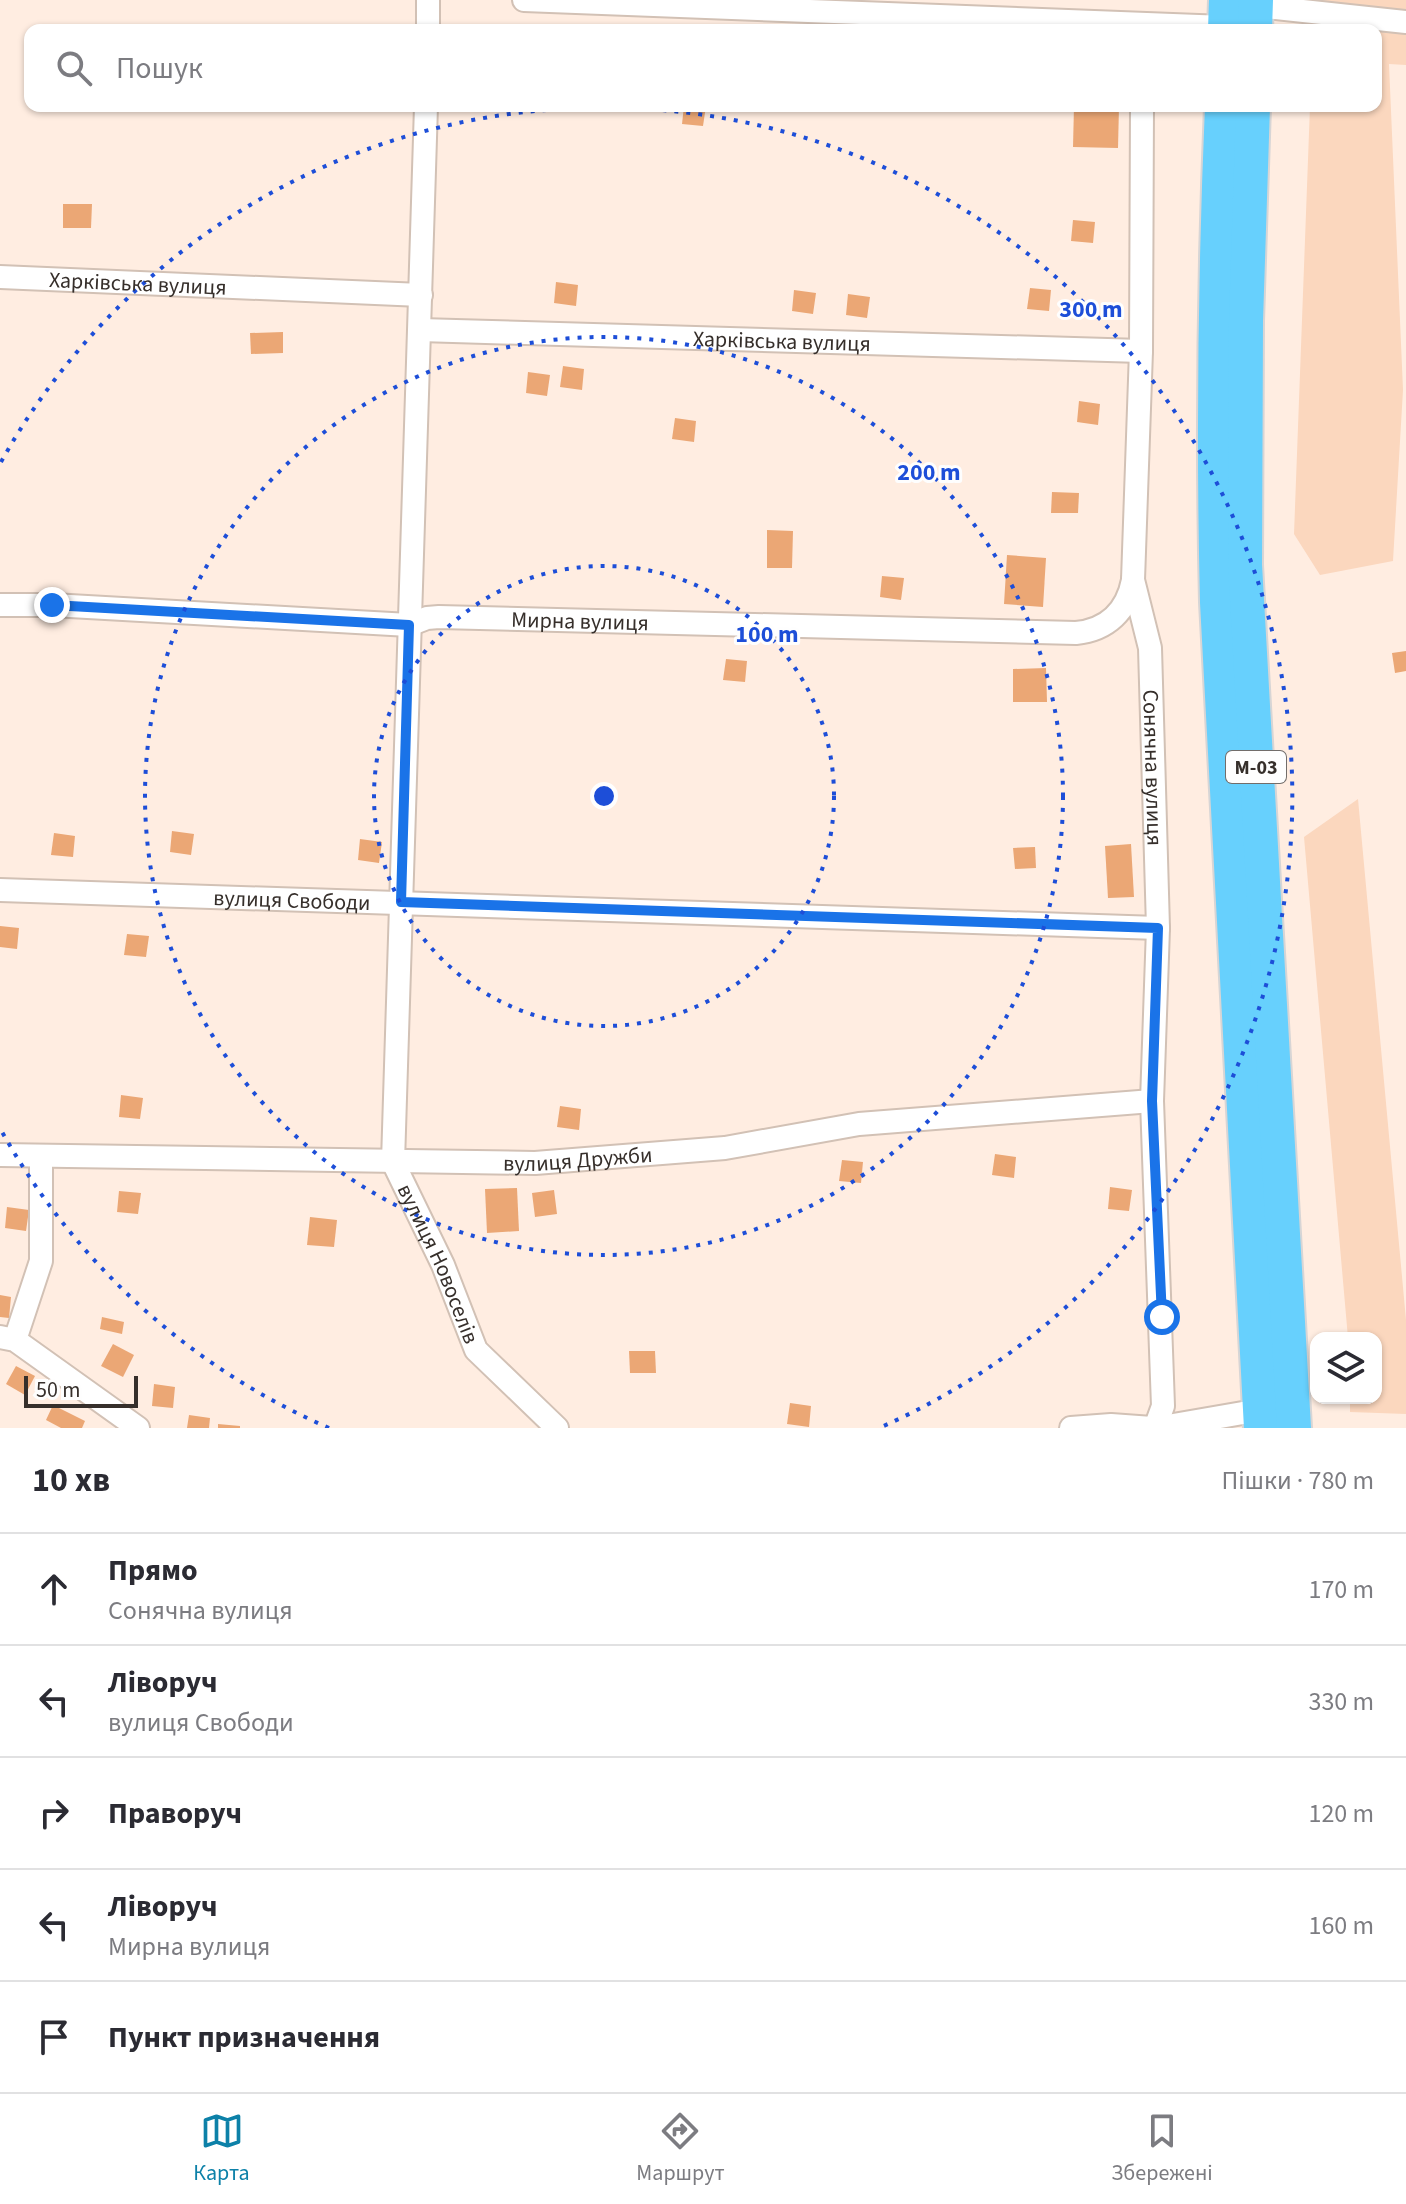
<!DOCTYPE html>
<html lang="uk">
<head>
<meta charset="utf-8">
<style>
	:root { --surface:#fff; --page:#f2f2f3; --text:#2b2b33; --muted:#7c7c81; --line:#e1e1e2; --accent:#0d81a8 }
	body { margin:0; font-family:"Source Sans 3",sans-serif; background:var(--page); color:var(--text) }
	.controls { position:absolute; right:24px; bottom:24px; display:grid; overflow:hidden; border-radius:16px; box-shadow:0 2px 6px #0004 }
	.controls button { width:72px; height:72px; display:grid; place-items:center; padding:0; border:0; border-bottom:2px solid var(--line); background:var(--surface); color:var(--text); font:40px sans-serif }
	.scale { position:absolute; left:24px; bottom:20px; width:114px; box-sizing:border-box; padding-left:8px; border:4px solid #362f2b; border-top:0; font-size:22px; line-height:28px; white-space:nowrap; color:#362f2b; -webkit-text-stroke:6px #fefefe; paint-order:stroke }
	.stop { position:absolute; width:24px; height:24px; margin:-18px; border:6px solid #1a73e8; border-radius:50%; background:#fff }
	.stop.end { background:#1a73e8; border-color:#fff; box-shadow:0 2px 8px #0008 }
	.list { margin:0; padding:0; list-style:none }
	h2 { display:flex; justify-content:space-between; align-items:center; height:104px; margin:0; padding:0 32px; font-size:34px }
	h2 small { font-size:26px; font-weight:400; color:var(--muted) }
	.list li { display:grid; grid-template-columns:52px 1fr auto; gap:24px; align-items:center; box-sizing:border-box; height:112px; padding:0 32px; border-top:2px solid var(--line) }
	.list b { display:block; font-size:30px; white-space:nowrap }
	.list p { margin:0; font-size:26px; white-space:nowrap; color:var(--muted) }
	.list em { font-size:26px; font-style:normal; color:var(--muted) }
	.icon { flex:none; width:44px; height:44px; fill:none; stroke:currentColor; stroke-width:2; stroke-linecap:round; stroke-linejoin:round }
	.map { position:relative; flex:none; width:1406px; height:1428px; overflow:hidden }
	.search { position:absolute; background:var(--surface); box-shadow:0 2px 6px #0004; left:24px; right:24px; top:24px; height:88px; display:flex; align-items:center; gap:20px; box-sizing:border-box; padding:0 28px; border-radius:16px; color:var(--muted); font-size:30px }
	.sheet { height:664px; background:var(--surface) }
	nav { display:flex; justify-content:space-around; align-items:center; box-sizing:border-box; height:112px; border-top:2px solid var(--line); background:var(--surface); font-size:22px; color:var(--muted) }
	nav a { display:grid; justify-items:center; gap:4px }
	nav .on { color:var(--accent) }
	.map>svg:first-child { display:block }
</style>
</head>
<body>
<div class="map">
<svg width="1406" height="1428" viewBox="0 0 1406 1428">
	<rect width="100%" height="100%" fill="#ffede1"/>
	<g fill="#fbd7be">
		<polygon points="1314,0 1406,0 1406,65 1389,64 1403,390 1393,561 1320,575 1294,534 1310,106 1376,106 1376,30 1313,30"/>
		<polygon points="1358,799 1406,1320 1406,1414 1350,1412 1350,1398 1376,1398 1376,1338 1348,1338 1304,837"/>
	</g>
	<g fill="#eba775">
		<polygon points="684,106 706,106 703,126 682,124"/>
		<polygon points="1074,106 1119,106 1118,148 1073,147"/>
		<polygon points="63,204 92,204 91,228 63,228"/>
		<polygon points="1073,220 1095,222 1093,243 1071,241"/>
		<polygon points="556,282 578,285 576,306 554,303"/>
		<polygon points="1030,288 1051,290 1049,311 1027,309"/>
		<polygon points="794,290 816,293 813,314 792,311"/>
		<polygon points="848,294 870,297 867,318 846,315"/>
		<polygon points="283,332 283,353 251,354 250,333"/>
		<polygon points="563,366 584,369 582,390 560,387"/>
		<polygon points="528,372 550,375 547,396 526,393"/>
		<polygon points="1079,401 1100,404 1098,425 1077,422"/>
		<polygon points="675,418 696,421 694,442 672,439"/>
		<polygon points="1052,492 1079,493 1078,513 1051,513"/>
		<polygon points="767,530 793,531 792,568 767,568"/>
		<polygon points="1007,555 1046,558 1043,607 1004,604"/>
		<polygon points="882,576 904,578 901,600 880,597"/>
		<polygon points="1406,651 1406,671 1395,673 1392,653"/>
		<polygon points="726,659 747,661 745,682 723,680"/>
		<polygon points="1046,668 1047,702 1013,702 1013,669"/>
		<polygon points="172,831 194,834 191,855 170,852"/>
		<polygon points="54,833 75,836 73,857 51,855"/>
		<polygon points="360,839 382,842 379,863 358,860"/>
		<polygon points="1131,844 1134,897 1108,898 1105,846"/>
		<polygon points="1035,847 1036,868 1015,869 1013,848"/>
		<polygon points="0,926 19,928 17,949 0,947"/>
		<polygon points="127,934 149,936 146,957 124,955"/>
		<polygon points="121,1095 143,1098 140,1119 119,1117"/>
		<polygon points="560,1106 581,1109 579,1130 557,1127"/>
		<polygon points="995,1154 1016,1157 1014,1178 992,1175"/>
		<polygon points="842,1160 863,1162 861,1183 839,1181"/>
		<polygon points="1110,1187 1132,1190 1129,1211 1108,1209"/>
		<polygon points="517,1188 519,1231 487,1233 485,1189"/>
		<polygon points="554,1190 557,1214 535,1217 532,1193"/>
		<polygon points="119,1191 141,1193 138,1214 117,1212"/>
		<polygon points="7,1207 29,1210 26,1231 5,1228"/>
		<polygon points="310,1217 337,1220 334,1247 307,1245"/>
		<polygon points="0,1295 11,1297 9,1318 0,1317"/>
		<polygon points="102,1317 124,1322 122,1334 100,1329"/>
		<polygon points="113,1344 134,1355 123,1377 101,1366"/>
		<polygon points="629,1351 655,1351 656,1373 630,1373"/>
		<polygon points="16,1366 35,1376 25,1395 6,1384"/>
		<polygon points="154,1384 175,1387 173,1408 152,1406"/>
		<polygon points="790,1403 811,1406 809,1427 787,1424"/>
		<polygon points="53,1405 85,1421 82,1428 61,1428 46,1420"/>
		<polygon points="189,1415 210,1418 209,1428 187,1428"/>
		<polygon points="218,1424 240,1426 240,1428 218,1428"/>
	</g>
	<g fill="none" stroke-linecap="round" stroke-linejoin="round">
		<defs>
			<g id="minor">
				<polyline points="524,0 1225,27"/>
				<polyline points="1256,6 1406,22"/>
				<polyline points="428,30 428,0"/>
				<path id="s1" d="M426,106l-33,1056 50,103 33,85 81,78"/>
				<path id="s2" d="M1142,106l-1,245 -8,229 17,68 8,280 -6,173 11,305 -8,22"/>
				<path id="s3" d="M0,277l421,18"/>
				<path id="s4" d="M420,330l721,21"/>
				<path id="s5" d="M0,605h52l357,20 18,-7 12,-1 637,16c31,-3 51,-22 57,-53"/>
				<path id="s6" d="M0,890l1158,38"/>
				<path id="s7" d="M0,1155l535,8 190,-15 134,-24 293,-23"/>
				<polyline points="0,1337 15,1340 138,1428"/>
				<polyline points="15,1340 41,1261 41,1157"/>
				<polyline points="1071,1428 1111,1425 1152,1428"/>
				<polyline points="1156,1428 1260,1410"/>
			</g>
			<g id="highway">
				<polyline points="1225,30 1226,0"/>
				<polyline points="1255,30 1256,0"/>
				<path d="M1222,106c-7,165 -9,330 -5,496l44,826"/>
				<polyline points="1253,106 1246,321 1245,565 1294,1428"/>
			</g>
		</defs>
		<use href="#minor" stroke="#d2c1b5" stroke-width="26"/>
		<use href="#highway" stroke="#d7d5d5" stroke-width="38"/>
		<use href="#minor" stroke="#fff" stroke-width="22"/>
		<use href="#highway" stroke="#67d0fd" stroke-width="34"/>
	</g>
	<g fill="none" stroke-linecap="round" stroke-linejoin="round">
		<polyline stroke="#1a73e8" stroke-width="10" points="52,605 409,625 401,902 1158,928 1152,1101 1162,1317"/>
	</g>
	<g fill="none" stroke="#1d4ed8" stroke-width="4" stroke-dasharray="4 8">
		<circle cx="604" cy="796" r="230"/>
		<circle cx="604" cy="796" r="459"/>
		<path d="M329 1428A689 689 0 0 1 1 1130M1 462A689 689 0 1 1 879 1428"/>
	</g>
	<g text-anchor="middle" stroke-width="6" stroke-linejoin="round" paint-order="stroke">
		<rect fill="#fefefe" stroke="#726d6a" stroke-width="2" x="1226" y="751" width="60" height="32" rx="6"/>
		<g font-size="20" font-weight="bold" fill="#362f2b">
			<text x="1256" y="774">М-03</text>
		</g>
		<g font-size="22" fill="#362f2b" stroke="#fefefe">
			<text dy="8" stroke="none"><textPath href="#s3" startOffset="138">Харківська вулиця</textPath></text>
			<text dy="8" stroke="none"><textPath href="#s4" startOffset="362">Харківська вулиця</textPath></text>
			<text dy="8" stroke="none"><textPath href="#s5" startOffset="582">Мирна вулиця</textPath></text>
			<text dy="8" stroke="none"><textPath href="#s2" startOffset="664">Сонячна вулиця</textPath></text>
			<text dy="8" stroke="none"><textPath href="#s6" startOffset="292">вулиця Свободи</textPath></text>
			<text dy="8" stroke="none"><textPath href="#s7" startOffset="578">вулиця Дружби</textPath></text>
			<text dy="8" stroke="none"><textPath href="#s1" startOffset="1168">вулиця Новоселів</textPath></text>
		</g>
	</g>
	<circle cx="604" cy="796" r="12" fill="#1d4ed8" stroke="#fefefe" stroke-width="4"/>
	<g font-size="24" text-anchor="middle" font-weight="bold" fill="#1d4ed8" stroke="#fefefe" stroke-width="6" stroke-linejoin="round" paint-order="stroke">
		<text x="1091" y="317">300 m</text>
		<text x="929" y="480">200 m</text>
		<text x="767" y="642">100 m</text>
	</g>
</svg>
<div class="controls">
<button><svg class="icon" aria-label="layers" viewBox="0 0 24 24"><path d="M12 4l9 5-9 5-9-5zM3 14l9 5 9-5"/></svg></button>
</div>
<div class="scale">50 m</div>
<div class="stop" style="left:1162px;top:1317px"></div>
<div class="stop end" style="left:52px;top:605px"></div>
<div class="search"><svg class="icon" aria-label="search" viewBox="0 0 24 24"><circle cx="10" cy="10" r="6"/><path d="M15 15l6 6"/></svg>Пошук</div>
</div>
<section class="sheet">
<h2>10 хв<small>Пішки · 780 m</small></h2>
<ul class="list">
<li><svg class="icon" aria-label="ahead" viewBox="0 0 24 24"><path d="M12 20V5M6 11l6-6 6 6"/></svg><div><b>Прямо</b><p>Сонячна вулиця</p></div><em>170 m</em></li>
<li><svg class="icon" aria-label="left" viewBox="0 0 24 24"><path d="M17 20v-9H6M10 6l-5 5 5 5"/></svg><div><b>Ліворуч</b><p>вулиця Свободи</p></div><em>330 m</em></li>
<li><svg class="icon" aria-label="right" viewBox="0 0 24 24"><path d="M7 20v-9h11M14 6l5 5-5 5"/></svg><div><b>Праворуч</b></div><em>120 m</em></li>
<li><svg class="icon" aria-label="left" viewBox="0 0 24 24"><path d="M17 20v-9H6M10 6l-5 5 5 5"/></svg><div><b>Ліворуч</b><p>Мирна вулиця</p></div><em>160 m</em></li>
<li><svg class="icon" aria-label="arrive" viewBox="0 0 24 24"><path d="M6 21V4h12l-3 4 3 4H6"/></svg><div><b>Пункт призначення</b></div></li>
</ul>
</section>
<nav>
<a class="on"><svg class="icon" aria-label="map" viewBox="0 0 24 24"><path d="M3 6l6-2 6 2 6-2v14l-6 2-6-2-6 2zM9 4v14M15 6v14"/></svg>Карта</a>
<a><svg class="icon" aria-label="directions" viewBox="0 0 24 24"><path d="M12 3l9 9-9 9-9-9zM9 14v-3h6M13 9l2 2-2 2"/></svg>Маршрут</a>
<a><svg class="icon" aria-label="saved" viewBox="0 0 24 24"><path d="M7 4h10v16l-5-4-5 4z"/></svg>Збережені</a>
</nav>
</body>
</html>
